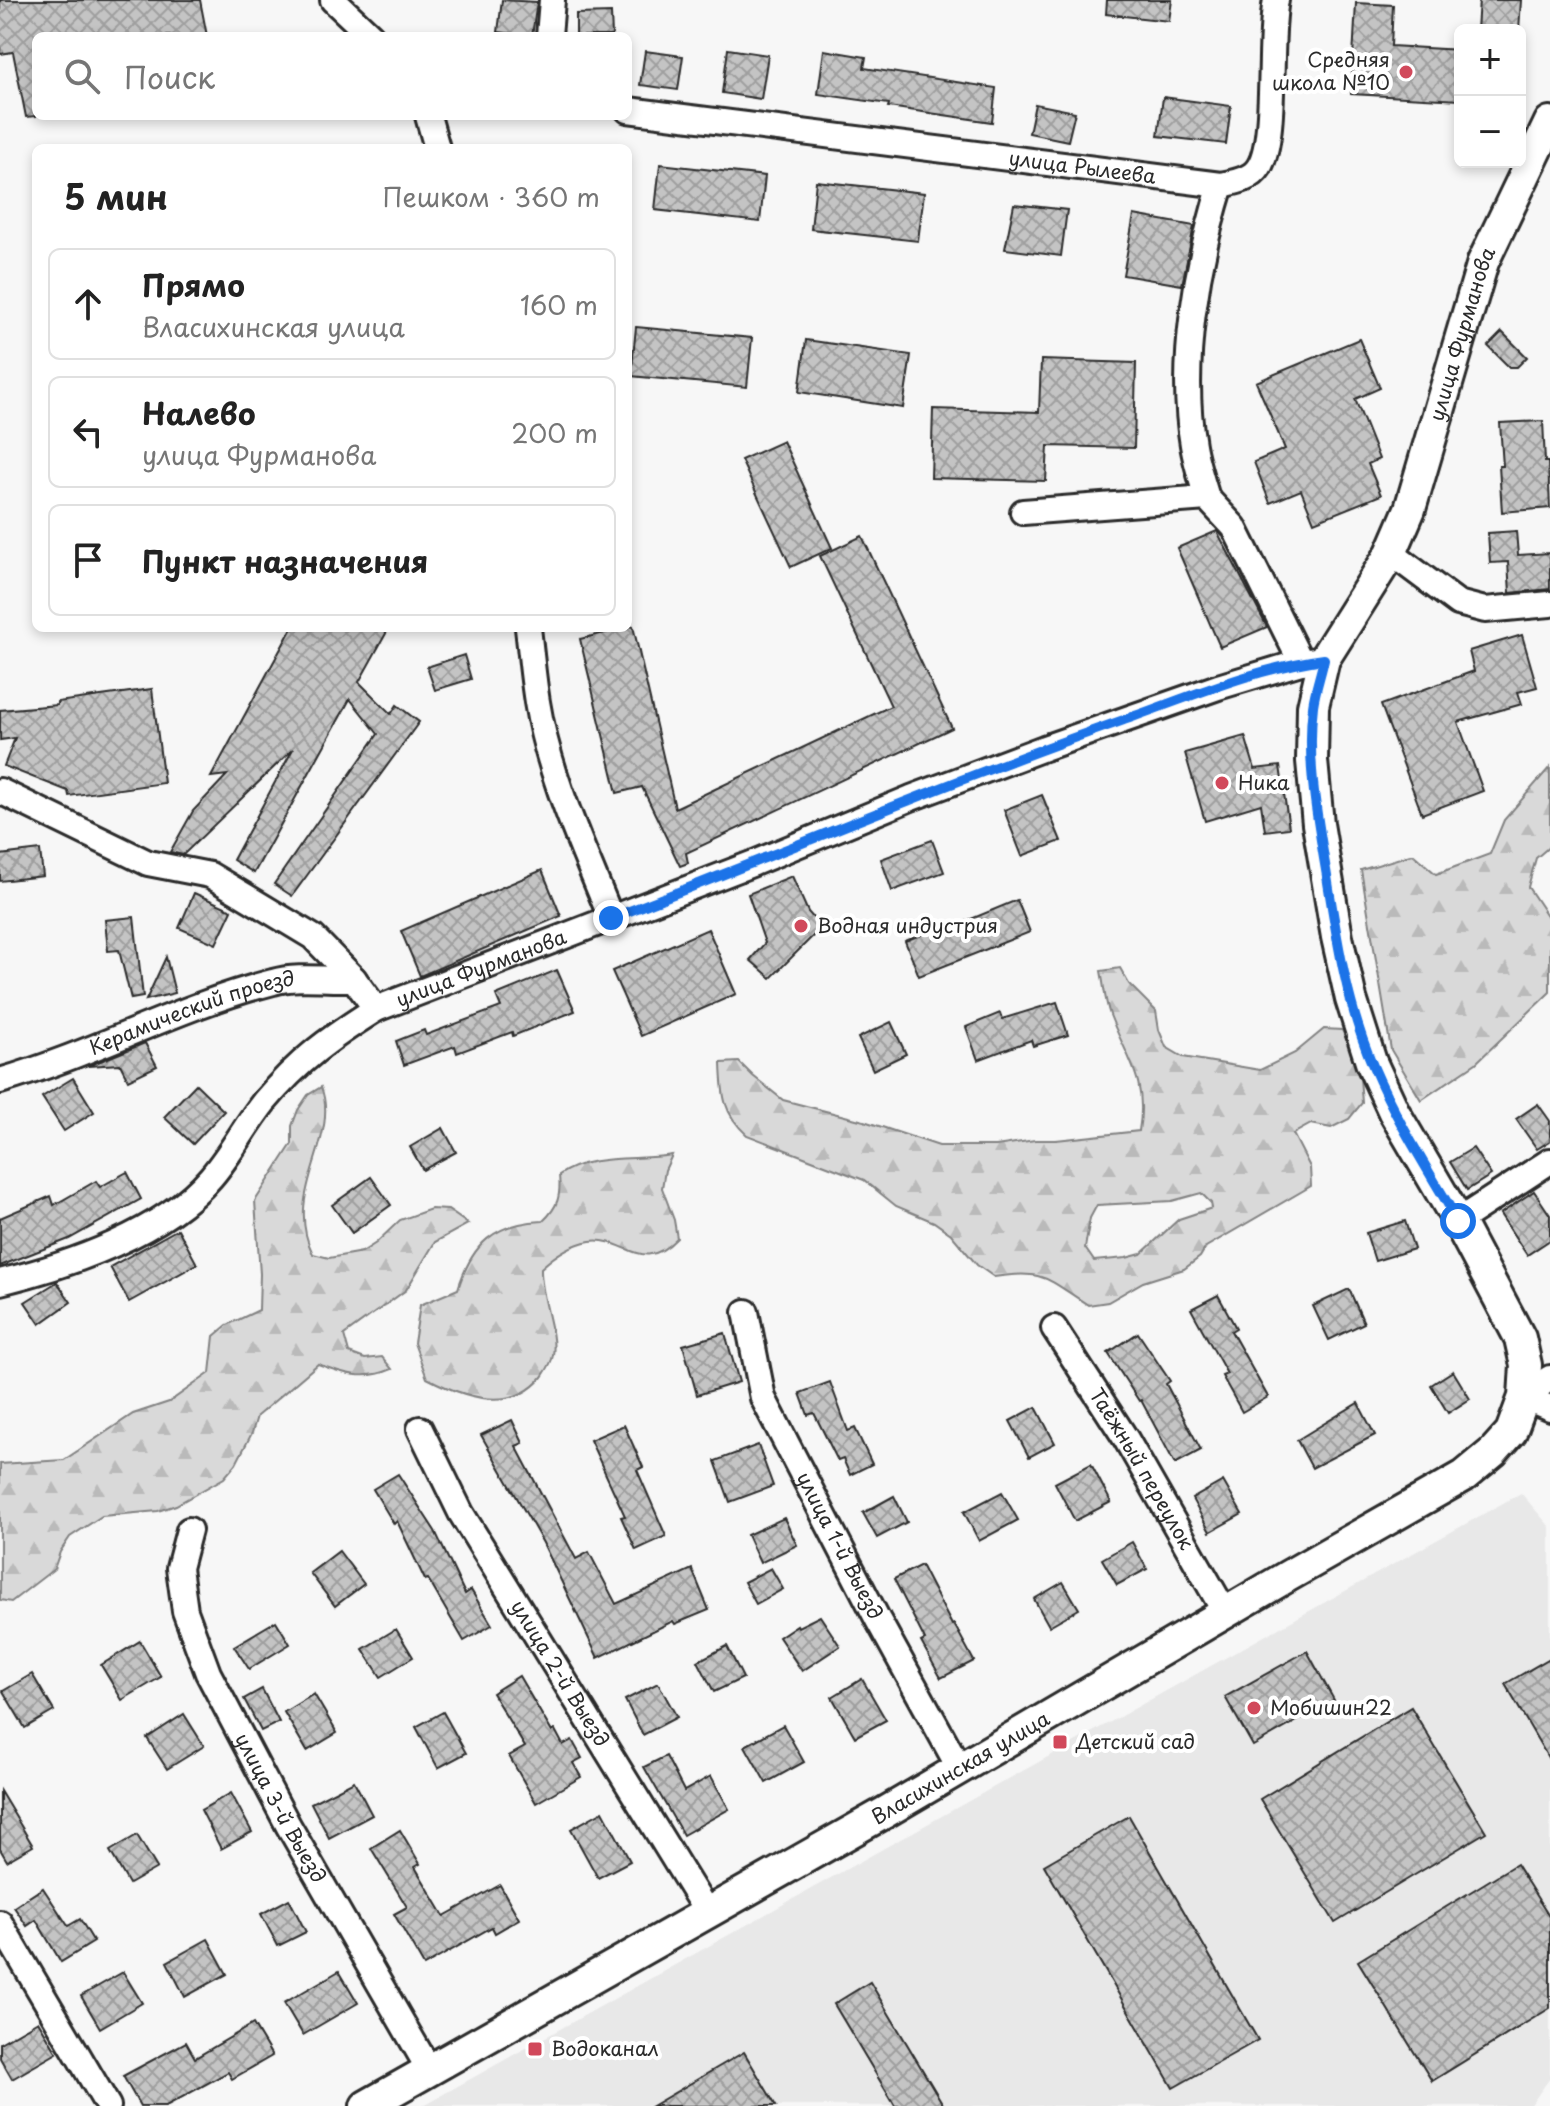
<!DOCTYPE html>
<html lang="ru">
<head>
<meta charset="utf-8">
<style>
	:root { --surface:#fff; --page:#f2f2f2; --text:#222; --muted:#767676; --line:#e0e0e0 }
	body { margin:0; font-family:"Playpen Sans",sans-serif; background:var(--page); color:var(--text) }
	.controls { position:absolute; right:24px; top:24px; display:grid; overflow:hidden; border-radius:12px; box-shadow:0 4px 12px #0003 }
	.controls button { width:72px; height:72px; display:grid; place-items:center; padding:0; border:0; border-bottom:2px solid var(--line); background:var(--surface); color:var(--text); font:40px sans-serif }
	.stop { position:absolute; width:24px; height:24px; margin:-18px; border:6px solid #1a73e8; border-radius:50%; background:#fff }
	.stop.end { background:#1a73e8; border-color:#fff; box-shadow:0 2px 8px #0008 }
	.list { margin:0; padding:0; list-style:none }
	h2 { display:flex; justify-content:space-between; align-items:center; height:104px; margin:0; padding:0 32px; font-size:34px }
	h2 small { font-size:26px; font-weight:400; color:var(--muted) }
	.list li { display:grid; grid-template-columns:52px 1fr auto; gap:24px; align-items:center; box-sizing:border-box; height:112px; margin:0 16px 16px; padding:0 16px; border:2px solid var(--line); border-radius:12px }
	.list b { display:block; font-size:30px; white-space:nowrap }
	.list p { margin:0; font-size:26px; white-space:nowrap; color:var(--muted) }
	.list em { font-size:26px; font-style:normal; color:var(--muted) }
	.icon { flex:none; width:44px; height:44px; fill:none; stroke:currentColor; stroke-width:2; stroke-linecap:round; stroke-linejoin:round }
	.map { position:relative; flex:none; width:1550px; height:2106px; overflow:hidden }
	.search { position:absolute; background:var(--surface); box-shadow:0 4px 12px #0003; left:32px; top:32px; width:600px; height:88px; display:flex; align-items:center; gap:20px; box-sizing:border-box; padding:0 28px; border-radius:12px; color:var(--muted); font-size:30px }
	.panel { position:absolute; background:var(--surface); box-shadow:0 4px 12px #0003; left:32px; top:144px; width:600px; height:488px; border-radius:12px }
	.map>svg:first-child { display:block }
</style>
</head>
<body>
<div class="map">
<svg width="1550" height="2106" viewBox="0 0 1550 2106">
	<defs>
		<pattern id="forest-firs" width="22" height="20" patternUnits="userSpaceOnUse" patternTransform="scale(2)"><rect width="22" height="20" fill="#d9d9d9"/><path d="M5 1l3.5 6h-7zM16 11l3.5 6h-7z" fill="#bababa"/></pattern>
		<pattern id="building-cross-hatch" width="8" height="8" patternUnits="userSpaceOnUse" patternTransform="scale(2)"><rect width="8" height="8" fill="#c4c4c4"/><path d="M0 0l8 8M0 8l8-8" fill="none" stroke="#9f9f9f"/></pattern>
	</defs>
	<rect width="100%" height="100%" fill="#f7f7f7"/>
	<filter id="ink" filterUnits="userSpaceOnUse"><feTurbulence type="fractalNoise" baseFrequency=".0125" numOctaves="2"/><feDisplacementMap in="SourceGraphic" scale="16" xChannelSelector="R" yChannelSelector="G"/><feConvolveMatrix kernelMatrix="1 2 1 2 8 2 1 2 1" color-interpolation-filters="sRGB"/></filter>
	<g filter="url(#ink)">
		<polygon fill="#e8e8e8" points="1521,1493 1550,1527 1550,2078 1530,2106 422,2106"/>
		<g fill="url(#forest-firs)" stroke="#828282" stroke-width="2" fill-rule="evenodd">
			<polygon points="1550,767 1550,846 1536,858 1528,887 1550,920 1550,992 1476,1063 1421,1100 1391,1050 1361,870 1413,854 1436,874 1490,854 1504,820"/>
			<path d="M1120,968l9,16 27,27 3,19 7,17 17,10 77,13 35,-17 29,-24 18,1 17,35 3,38 -13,16 -18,9 -20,-4 -18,10 17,33 1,19 -105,61 -6,10 -16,12 -41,13 -35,20 -20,3c-41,-26 -43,-36 -94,-28l-17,-12 -26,-31 -17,-12 -38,-16 -32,-26 -117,-45c-24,-22 -25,-40 -26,-72l18,-1 14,14 30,24 81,21 75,25h57l39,-6h21l83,-9c9,-51 -12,-72 -29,-116 -5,-13 -6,-30 -9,-44zM1201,1193l10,10 1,5 -33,11 -38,35 -15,4 -32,3 -9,-13 5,-30 7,-13 75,-4z"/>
			<path d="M321,1087c20,52 -39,105 -8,167l16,4 33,-6 14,-9 24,-23 31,-11 17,1 20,14 -33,18 -29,48 -62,45 5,18 16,6 17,-2 10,12c-27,12 -48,5 -74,-5l-61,52 -5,17 -16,31 -12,14 -48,27 -18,6 -56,5 -32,21 -10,15 -6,17 -43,33 -11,-2v-136l64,-4 69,-46 36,-12 41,-29 4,-37 13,-11 32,-15 1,-36 -5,-73 37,-57v-18l6,-16 10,-15z"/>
			<path d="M672,1155l-7,15 -3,18 12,32 3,18c-36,38 -51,-2 -87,3 -18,3 -36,15 -49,27 -1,28 16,64 12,87 -1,8 -7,16 -11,22 -30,37 -79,20 -115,1l-13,-35 6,-38 38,-16c14,-45 36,-66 85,-68 15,-14 18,-25 16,-46 32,-22 76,-14 113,-20z"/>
		</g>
		<g fill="url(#building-cross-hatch)" stroke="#2b2b2b" stroke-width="2">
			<polygon points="0,0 200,0 207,36 36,36 36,116 26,117 13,52 0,54"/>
			<polygon points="502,0 537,2 532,36 498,32"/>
			<polygon points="1107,0 1172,0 1169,21 1106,14"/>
			<polygon points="1479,0 1521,0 1519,30 1477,30"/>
			<polygon points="1356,3 1393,5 1391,46 1460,50 1460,100 1351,94"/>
			<polygon points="611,13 612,36 576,36 576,14"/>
			<polygon points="728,49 768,55 761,99 722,93"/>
			<polygon points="824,50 866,57 864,68 996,88 992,122 888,107 889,104 818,94"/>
			<polygon points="645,51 683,56 678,90 640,85"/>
			<polygon points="1163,97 1231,106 1226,144 1158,136"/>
			<polygon points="1035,104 1075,112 1068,141 1029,133"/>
			<polygon points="660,164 765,176 760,222 655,210"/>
			<polygon points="816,181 924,193 918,241 811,229"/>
			<polygon points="1014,204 1067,210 1061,256 1005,249"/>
			<polygon points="1134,215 1194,226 1182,285 1123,275"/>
			<polygon points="636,327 752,338 747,387 631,376"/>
			<polygon points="1502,332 1527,357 1517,367 1509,367 1488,346"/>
			<polygon points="1359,339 1380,388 1355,399 1379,459 1368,464 1381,495 1314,522 1301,490 1270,503 1254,462 1285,449 1256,382"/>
			<polygon points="806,340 911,355 903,408 799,392"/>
			<polygon points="1041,360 1136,363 1134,448 1048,446 1046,481 931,478 933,409 1039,412"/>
			<polygon points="1543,421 1545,462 1548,462 1550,508 1502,512 1499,466 1503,466 1500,423"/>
			<polygon points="783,441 832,548 791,567 741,460"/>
			<polygon points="1217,531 1267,627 1220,647 1177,548"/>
			<polygon points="1516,531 1518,555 1550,553 1550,589 1510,593 1508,562 1490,563 1488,533"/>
			<polygon points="862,536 952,728 686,853 688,863 680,866 642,787 617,793 580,639 633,626 675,808 891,706 820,556"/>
			<polygon points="292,628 389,628 359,682 391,714 397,705 419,722 292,896 274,884 378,734 350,699 254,873 233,860 293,749 183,855 170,852 193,811 227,775 211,777"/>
			<polygon points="1522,635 1537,687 1518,692 1522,704 1458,722 1483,791 1422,814 1381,705 1474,671 1469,651"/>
			<polygon points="464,655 471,679 435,690 427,667"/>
			<polygon points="152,689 164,783 69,796 68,791 4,766 15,738 0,740 0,710 57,705 57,702"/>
			<polygon points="1245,736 1255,769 1280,766 1289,828 1265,831 1261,804 1205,821 1185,753"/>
			<polygon points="1042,795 1061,841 1022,856 1004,810"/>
			<polygon points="932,840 944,872 892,891 881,859"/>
			<polygon points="40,850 43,876 0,881 0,855"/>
			<polygon points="542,870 561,916 420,976 401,931"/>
			<polygon points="792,876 808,912 817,922 816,933 771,978 750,960 765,943 748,894"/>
			<polygon points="194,893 232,910 216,944 179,928"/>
			<polygon points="1017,900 1030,932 919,976 905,941 946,925 947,929"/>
			<polygon points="134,917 143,997 131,999 119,950 108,951 105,920"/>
			<polygon points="708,929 736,994 641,1036 612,971"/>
			<polygon points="166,957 175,993 146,1000"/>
			<polygon points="557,970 575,1011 513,1036 512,1032 457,1053 455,1046 404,1065 396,1041 424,1030 426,1035 501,1007 496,995"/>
			<polygon points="1057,1002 1068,1035 1033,1046 1031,1040 978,1060 966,1027 1000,1013 1002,1019"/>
			<polygon points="891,1022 906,1054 873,1070 858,1038"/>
			<polygon points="145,1043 157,1066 128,1080 120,1064 88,1066"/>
			<polygon points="73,1078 94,1112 64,1131 42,1097"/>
			<polygon points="196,1084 224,1111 193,1144 164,1117"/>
			<polygon points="1538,1104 1550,1121 1550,1141 1537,1149 1516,1119"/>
			<polygon points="443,1128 456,1152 423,1170 410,1147"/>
			<polygon points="1473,1148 1491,1175 1467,1190 1450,1162"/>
			<polygon points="127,1172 141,1199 69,1239 0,1266 0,1218 51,1196 54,1205 96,1181 100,1187"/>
			<polygon points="371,1177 391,1205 352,1233 332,1205"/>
			<polygon points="1534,1191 1550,1215 1550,1240 1527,1255 1500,1214"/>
			<polygon points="1405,1221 1414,1249 1375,1261 1366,1233"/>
			<polygon points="178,1229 197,1264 129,1302 110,1267"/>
			<polygon points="57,1282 71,1302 40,1324 25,1302"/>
			<polygon points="1349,1289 1364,1323 1329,1340 1313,1306"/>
			<polygon points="1218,1295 1236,1328 1231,1331 1268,1397 1242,1412 1222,1376 1227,1374 1191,1309"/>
			<polygon points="725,1333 739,1382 697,1395 683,1345"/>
			<polygon points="1138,1333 1170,1381 1166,1384 1201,1450 1175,1464 1141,1400 1139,1401 1108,1353"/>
			<polygon points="1453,1371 1470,1399 1448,1413 1431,1385"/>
			<polygon points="830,1382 848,1431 855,1428 872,1464 850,1475 843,1459 838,1461 814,1413 808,1415 800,1393"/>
			<polygon points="1358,1403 1375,1435 1312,1468 1297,1440"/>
			<polygon points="1036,1407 1055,1443 1029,1457 1010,1421"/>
			<polygon points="512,1420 523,1443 516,1446 576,1559 589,1552 616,1604 692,1569 709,1610 675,1624 673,1621 598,1658 543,1543 481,1435"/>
			<polygon points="624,1425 643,1467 637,1470 666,1536 636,1550 621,1517 625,1516 590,1440"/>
			<polygon points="758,1445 773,1486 730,1502 715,1461"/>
			<polygon points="1091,1464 1111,1502 1075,1521 1055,1483"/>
			<polygon points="398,1474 435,1531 465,1594 471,1590 492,1625 464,1641 428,1579 425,1580 397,1521 394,1524 373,1489"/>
			<polygon points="1223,1481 1242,1514 1210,1532 1192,1499"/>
			<polygon points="1002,1492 1018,1520 979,1541 964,1512"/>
			<polygon points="894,1496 907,1522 877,1538 863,1513"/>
			<polygon points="784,1518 797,1545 760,1563 747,1535"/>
			<polygon points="1132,1542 1147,1569 1117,1585 1102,1559"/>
			<polygon points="339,1551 364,1584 335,1606 310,1573"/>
			<polygon points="921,1565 952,1625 954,1624 974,1661 941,1678 921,1642 925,1640 894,1579"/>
			<polygon points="771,1568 783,1589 756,1604 744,1582"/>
			<polygon points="1063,1582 1079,1609 1049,1626 1034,1599"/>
			<polygon points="820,1616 840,1646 802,1671 779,1637 797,1625 798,1627"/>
			<polygon points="276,1621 290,1644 249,1669 234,1646"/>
			<polygon points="396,1629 413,1657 381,1677 363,1649"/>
			<polygon points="140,1641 161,1677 122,1700 101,1665"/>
			<polygon points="727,1646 743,1678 714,1692 698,1661"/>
			<polygon points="1307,1651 1334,1700 1253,1746 1225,1697"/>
			<polygon points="1550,1658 1550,1761 1505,1684"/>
			<polygon points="32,1674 54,1711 25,1728 3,1691"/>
			<polygon points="519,1676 552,1732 555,1730 563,1745 572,1740 582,1758 573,1763 581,1777 536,1803 509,1756 525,1747 492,1693"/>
			<polygon points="862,1679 886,1720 855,1737 832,1697"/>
			<polygon points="658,1683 677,1717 643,1735 625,1700"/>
			<polygon points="262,1689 279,1722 261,1731 244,1699"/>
			<polygon points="314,1694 337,1733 307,1751 284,1712"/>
			<polygon points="1411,1707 1486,1832 1335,1923 1260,1799"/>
			<polygon points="443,1712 466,1753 438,1768 416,1727"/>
			<polygon points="184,1714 204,1746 167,1769 147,1738"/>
			<polygon points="783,1725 804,1762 766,1783 745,1746"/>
			<polygon points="666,1756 684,1791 711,1776 729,1809 683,1835 644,1767"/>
			<polygon points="354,1781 372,1815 329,1838 311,1803"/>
			<polygon points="0,1791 33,1846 7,1861 0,1849"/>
			<polygon points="231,1793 252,1832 221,1849 201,1810"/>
			<polygon points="603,1811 630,1861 598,1878 571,1829"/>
			<polygon points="1129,1816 1258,2040 1173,2088 1044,1865"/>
			<polygon points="400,1830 420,1864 415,1867 444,1916 500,1885 519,1919 495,1933 492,1927 424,1966 394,1914 407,1907 371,1848"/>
			<polygon points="137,1835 157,1868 129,1884 110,1851"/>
			<polygon points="1516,1864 1550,1918 1550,2008 1432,2081 1358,1961"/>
			<polygon points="43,1888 68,1926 80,1919 94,1942 61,1962 36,1920 27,1926 14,1907"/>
			<polygon points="289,1899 306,1932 278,1946 261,1914"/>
			<polygon points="208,1939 227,1974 185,1997 167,1962"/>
			<polygon points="339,1971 358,2003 303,2035 284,2003"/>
			<polygon points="123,1972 142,2003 100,2028 81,1996"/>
			<polygon points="870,1982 944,2106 895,2106 834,2004"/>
			<polygon points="38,2021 57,2053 12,2079 0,2058 0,2043"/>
			<polygon points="253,2024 272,2056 232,2079 228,2072 166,2106 140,2106 123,2076 186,2042 195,2058"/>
			<polygon points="744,2052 776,2106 652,2106"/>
		</g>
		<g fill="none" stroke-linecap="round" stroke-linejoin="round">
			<defs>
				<g id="minor">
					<polyline points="333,0 371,36"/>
					<polyline points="549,36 552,0"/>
					<path id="s1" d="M628,110l593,75c-24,77 -42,180 -28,260 3,18 9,36 14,53"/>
					<polyline points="428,116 437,148"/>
					<path d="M1221,185c13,-3 30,-5 38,-18 18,-28 9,-128 17,-167"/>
					<polyline points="1023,512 1207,498 1234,527 1301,662"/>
					<polyline points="1391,553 1458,603 1485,610 1550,604"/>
					<path d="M528,628c3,25 5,49 9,74 12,75 46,146 74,216"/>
					<polyline points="0,791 148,863 210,875 313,937 354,979"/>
					<path id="s2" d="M0,1081c93,-27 179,-75 273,-99 24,-7 56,-2 81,-3l22,30"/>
					<polyline points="1458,1221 1550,1161"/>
					<path id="s3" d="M0,1282c70,-17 163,-49 211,-105 20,-23 34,-51 53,-75 35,-42 66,-64 112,-93l378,-146 157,-65 133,-50 174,-61 83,-25 23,-3"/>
					<path id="s4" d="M746,1312l17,86 115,222 82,149"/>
					<path id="s5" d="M1054,1328l72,111 100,175"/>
					<polyline points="1524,1397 1550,1378"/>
					<polyline points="1524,1397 1550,1408"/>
					<path id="s6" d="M420,1429l41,84 247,401"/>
					<path id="s7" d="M189,1530l-10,38 6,43 23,62 80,152 142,246"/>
					<polyline points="0,1923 108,2106"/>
				</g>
				<g id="tertiary">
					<path id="s8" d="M366,2106l518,-293 404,-237 176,-100 29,-24 18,-20 13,-35 2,-32 -6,-27 -62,-117 -64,-109 -23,-50 -20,-63 -14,-62 -19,-113 -6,-63 1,-55 11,-47 67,-106 19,-44 73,-247 67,-140"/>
				</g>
			</defs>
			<use href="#minor" stroke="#2b2b2b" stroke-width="30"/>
			<use href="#tertiary" stroke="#2b2b2b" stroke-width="36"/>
			<use href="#minor" stroke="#fff" stroke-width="24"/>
			<use href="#tertiary" stroke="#fff" stroke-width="30"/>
		</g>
	</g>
	<g fill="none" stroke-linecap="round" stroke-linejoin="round" filter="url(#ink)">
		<path stroke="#1a73e8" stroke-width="10" d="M611,918c171,-65 338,-137 510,-197 66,-23 134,-53 203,-62 -3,15 -9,31 -11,47 -7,56 5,116 14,170 10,64 20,130 46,190 23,54 55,104 85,155"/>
	</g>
	<g fill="#d1495b" stroke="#fff" stroke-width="3">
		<circle cx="1406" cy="72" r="8"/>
		<circle cx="1222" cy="783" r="8"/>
		<circle cx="801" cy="926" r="8"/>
		<circle cx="1254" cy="1708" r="8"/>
		<rect x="1052" y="1734" width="16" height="16" rx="4"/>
		<rect x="527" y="2041" width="16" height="16" rx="4"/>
	</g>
	<g text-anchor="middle" stroke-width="8" stroke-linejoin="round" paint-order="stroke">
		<g font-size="20" fill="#2b2b2b" stroke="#fff" text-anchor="start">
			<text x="1390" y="67" text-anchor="end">Средняя<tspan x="1390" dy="23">школа №10</tspan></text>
			<text x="1238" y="790">Ника</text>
			<text x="817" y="933">Водная индустрия</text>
			<text x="1270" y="1715">Мобишин22</text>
			<text x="1076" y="1749">Детский сад</text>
			<text x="551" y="2056">Водоканал</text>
		</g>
		<g font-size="20" fill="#2b2b2b" stroke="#fff">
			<text dy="7" stroke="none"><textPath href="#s1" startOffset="458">улица Рылеева</textPath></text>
			<text dy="7" stroke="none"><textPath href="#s8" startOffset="2508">улица Фурманова</textPath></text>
			<text dy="7" stroke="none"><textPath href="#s3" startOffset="590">улица Фурманова</textPath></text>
			<text dy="7" stroke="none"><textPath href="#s2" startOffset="204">Керамический проезд</textPath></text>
			<text dy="7" stroke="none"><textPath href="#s5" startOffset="166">Таёжный переулок</textPath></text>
			<text dy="7" stroke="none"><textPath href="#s4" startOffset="254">улица 1-й Выезд</textPath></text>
			<text dy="7" stroke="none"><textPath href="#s6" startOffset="282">улица 2-й Выезд</textPath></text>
			<text dy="7" stroke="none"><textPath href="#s8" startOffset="684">Власихинская улица</textPath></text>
			<text dy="7" stroke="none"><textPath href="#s7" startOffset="302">улица 3-й Выезд</textPath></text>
		</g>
	</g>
</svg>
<div class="controls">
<button>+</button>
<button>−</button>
</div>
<div class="stop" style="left:1458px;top:1221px"></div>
<div class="stop end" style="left:611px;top:918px"></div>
<div class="search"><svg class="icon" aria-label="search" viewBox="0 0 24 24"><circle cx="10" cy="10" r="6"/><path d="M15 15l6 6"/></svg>Поиск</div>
<section class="panel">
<h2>5 мин<small>Пешком · 360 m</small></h2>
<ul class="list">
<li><svg class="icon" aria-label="ahead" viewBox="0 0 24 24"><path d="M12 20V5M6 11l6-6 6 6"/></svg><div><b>Прямо</b><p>Власихинская улица</p></div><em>160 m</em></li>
<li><svg class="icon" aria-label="left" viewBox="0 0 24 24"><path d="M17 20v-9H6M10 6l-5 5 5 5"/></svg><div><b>Налево</b><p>улица Фурманова</p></div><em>200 m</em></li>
<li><svg class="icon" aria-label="arrive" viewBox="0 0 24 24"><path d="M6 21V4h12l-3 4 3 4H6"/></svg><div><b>Пункт назначения</b></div></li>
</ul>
</section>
</div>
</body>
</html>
